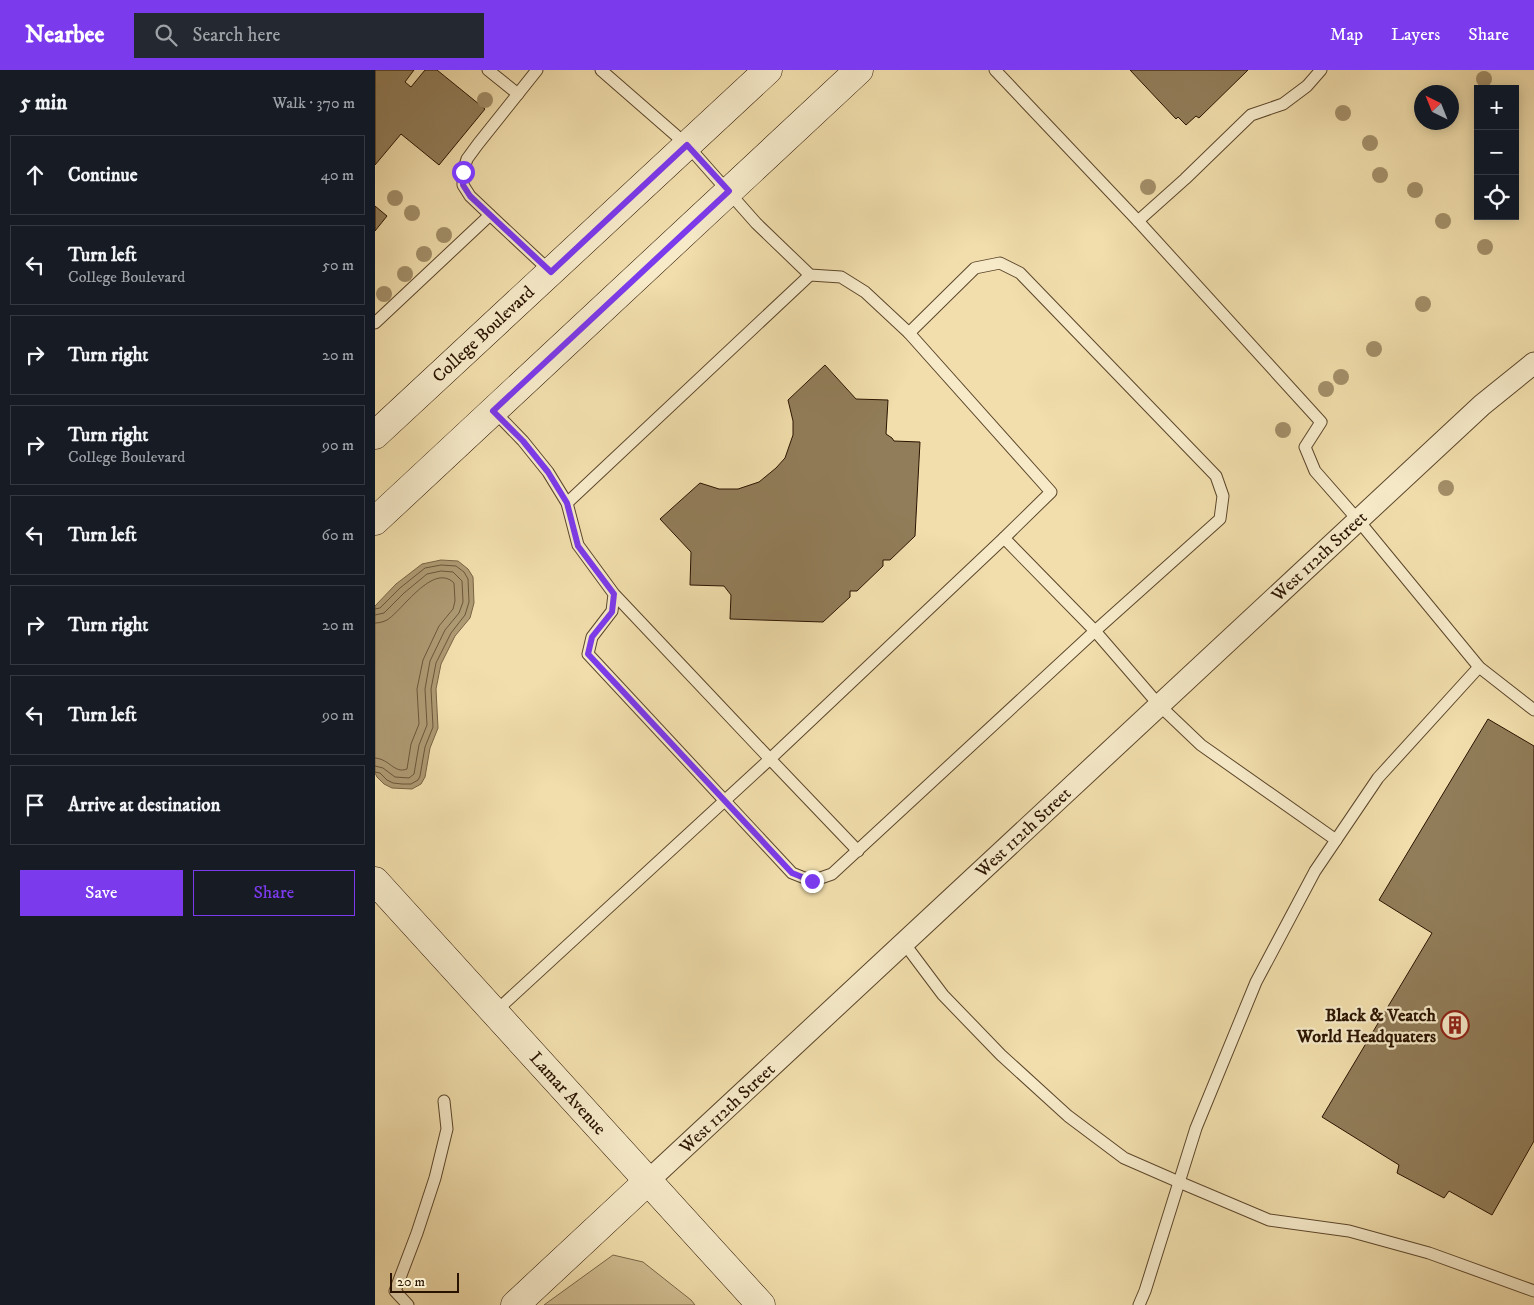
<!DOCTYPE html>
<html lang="en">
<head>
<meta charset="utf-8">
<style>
	:root { --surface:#171b24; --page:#242831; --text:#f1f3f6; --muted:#9ea1a6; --line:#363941; --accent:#7c3aed }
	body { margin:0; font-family:"IM FELL DW Pica",serif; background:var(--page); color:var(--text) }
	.controls { position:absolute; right:15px; top:15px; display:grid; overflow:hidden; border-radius:0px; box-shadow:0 2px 12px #0003 }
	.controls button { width:45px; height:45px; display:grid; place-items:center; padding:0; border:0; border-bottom:1px solid var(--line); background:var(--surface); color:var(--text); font:25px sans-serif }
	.compass { position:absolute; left:1039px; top:15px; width:45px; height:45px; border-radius:50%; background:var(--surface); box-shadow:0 2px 12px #0003; rotate:317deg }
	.scale { position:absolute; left:15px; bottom:12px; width:69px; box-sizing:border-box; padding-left:5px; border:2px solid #2a1300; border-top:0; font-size:14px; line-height:18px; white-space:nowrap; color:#2a1300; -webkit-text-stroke:4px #f6eac9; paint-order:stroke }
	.stop { position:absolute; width:15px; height:15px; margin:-11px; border:4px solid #7c3aed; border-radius:50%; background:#fff }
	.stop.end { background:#7c3aed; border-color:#fff; box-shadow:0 1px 5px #0008 }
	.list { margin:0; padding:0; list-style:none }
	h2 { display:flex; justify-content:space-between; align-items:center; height:65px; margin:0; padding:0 20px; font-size:21px }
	h2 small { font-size:16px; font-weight:400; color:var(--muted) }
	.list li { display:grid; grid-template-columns:32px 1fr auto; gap:15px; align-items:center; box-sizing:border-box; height:80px; margin:0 10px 10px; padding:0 10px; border:1px solid var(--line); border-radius:0px }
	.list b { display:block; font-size:19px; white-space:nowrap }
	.list p { margin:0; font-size:16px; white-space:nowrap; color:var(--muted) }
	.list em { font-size:16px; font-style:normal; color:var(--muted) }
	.actions { display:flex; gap:10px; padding:15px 20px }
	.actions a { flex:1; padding:11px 0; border:1px solid var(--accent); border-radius:0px; text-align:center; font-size:18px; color:var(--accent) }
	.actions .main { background:var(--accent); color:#fff }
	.icon { flex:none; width:28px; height:28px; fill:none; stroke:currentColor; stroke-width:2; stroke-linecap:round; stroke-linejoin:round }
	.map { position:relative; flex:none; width:1159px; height:1235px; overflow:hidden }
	header { display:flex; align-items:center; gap:30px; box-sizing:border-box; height:70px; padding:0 25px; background:var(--accent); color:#fff }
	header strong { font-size:24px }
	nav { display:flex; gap:28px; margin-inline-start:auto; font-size:18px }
	.search { width:350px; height:45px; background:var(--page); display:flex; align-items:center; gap:12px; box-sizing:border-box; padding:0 18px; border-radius:0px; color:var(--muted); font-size:19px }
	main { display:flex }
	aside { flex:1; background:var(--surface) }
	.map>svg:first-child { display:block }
</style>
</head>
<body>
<header>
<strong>Nearbee</strong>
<div class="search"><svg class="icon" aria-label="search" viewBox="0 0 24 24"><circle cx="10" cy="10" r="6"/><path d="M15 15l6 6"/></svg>Search here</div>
<nav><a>Map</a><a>Layers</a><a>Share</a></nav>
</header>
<main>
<aside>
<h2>5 min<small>Walk · 370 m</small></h2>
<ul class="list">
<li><svg class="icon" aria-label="ahead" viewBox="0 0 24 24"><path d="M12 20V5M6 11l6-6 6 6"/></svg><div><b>Continue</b></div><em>40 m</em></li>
<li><svg class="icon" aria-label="left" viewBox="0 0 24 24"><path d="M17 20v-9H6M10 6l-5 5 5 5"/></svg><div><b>Turn left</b><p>College Boulevard</p></div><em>50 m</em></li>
<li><svg class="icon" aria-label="right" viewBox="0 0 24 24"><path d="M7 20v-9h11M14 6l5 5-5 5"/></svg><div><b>Turn right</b></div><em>20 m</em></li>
<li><svg class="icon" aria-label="right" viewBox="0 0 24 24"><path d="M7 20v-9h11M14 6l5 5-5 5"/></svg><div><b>Turn right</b><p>College Boulevard</p></div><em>90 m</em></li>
<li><svg class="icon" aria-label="left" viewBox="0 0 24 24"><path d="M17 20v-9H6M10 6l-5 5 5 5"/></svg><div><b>Turn left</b></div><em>60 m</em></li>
<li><svg class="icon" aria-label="right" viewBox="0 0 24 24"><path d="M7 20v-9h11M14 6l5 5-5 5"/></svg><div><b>Turn right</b></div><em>20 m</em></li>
<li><svg class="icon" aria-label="left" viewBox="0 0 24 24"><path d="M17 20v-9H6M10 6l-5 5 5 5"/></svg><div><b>Turn left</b></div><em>90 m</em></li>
<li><svg class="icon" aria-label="arrive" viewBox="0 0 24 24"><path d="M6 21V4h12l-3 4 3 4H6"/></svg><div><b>Arrive at destination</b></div></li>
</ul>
<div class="actions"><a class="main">Save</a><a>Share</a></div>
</aside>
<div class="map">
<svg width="1159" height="1235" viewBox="0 0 1159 1235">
	<rect width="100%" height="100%" fill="#f1deac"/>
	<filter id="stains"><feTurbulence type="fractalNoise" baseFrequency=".004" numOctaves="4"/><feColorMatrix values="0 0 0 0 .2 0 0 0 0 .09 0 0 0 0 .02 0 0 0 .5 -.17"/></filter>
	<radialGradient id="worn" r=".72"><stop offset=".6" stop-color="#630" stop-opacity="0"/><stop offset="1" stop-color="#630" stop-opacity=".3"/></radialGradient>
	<polygon fill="#cfbb8f" stroke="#7c6748" points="238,1185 268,1192 316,1230 320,1235 169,1235"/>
	<polygon fill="#ad9972" stroke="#796344" points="66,490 83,491 93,499 98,507 99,533 95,548 80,566 66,594 61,619 63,658 55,678 50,707 46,714 37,719 17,718 9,714 2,707 0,703 0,536 21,514 47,494"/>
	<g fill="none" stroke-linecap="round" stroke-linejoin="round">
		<g stroke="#6c5639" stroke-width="1">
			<polyline points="0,539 5,538 25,518 50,498 66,495 81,496 89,502 93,509 94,532 90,545 76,563 61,593 56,619 58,657 50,677 45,706 43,710 36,714 27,714 18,713 12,710 5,703 0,702"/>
			<polyline points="0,545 9,543 29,523 52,504 66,501 78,502 87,511 88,532 84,543 70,560 55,591 50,619 52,655 44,675 39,704 34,708 20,707 8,698 0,696"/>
			<path d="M0,553c4,0 8,-1 12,-3 15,-9 46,-58 67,-37l1,18 -2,8 -14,17 -16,34 -6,29 2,35 -8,20 -4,25c-13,5 -17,-10 -32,-11"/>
		</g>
	</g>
	<g fill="#917d59" stroke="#2a1300">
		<polygon points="0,0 39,0 30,12 36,17 50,0 62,0 110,39 64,95 26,64 0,95"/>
		<polygon points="755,0 873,0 824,48 821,46 811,55 803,47 801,49"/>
		<polygon points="0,136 12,146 0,161"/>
		<polygon points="450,295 481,329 513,330 511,364 517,368 519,371 545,372 540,466 515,490 508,490 508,496 482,521 475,521 475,527 448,552 355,549 356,525 349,516 315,515 316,482 285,449 325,413 344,419 363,419 384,412 401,398 410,388 418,365 418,351 413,330"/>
		<polygon points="1113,649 1159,676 1159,1071 1117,1145 1074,1121 1069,1128 1022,1103 1024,1095 947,1047 1057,863 1004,830"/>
	</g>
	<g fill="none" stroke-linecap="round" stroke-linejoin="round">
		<defs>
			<g id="lane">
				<polyline points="113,0 143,24"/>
				<polyline points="226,0 312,75 381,153 435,205 466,207 490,222 534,263 600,198 625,193 645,203 841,406 848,426 845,449 720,561 784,635 826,675 961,770"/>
				<polyline points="620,0 763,151 946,352 930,377 940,401 983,450 1104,597 1159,640"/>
				<polyline points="115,145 95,126 88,115 88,102 92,89 103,74 162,0"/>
				<polyline points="763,151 810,109 876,45 908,34 932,16 946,0"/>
				<polyline points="0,253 115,145 176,202"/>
				<polyline points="534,263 676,422 629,468"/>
				<polyline points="119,341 148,371 173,402 192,433 203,475 239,524 237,541 217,567 213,584 417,803 437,811 457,804 720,561 629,468 395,689 239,524"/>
				<polyline points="192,433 435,205"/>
				<polyline points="529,873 568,925 626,985 693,1046 749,1088 804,1112 894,1150 974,1161 1054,1183 1159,1221"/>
				<polyline points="120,942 395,689 483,781"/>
				<polyline points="33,1235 20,1221 42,1163 60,1108 72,1059 69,1031"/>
				<polyline points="764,1235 770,1221 821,1058 881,912 940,801 1003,708 1104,597"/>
			</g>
			<polyline id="street" points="273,1111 1107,335 1159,293"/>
			<g id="secondary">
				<polyline points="0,365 393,0"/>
				<polyline points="0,451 484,0"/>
				<polyline points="0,811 386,1235"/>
				<polyline points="140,1235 273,1111"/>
			</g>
		</defs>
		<use href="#lane" stroke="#5c462b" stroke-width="13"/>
		<use href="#street" stroke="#5c462b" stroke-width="23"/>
		<use href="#secondary" stroke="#2a1300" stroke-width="29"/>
		<use href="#lane" stroke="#f6eac9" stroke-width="11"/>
		<use href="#street" stroke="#f6eac9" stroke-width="21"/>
		<use href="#secondary" stroke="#f6eac9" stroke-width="28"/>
	</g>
	<g fill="#a38f69">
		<circle cx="1109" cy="9" r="8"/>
		<circle cx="110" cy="30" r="8"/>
		<circle cx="968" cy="43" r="8"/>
		<circle cx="995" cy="73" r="8"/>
		<circle cx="1005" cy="105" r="8"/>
		<circle cx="773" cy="117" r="8"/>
		<circle cx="1040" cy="120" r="8"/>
		<circle cx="20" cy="128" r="8"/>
		<circle cx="37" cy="143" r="8"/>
		<circle cx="1068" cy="151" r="8"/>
		<circle cx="69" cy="165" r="8"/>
		<circle cx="1110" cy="177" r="8"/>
		<circle cx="49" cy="184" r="8"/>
		<circle cx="30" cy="204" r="8"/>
		<circle cx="9" cy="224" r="8"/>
		<circle cx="1048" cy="234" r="8"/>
		<circle cx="999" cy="279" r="8"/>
		<circle cx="966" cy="307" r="8"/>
		<circle cx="951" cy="319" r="8"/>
		<circle cx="908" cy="360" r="8"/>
		<circle cx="1071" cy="418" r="8"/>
	</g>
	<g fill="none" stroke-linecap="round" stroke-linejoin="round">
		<polyline stroke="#7c3aed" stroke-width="6" points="88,102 88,115 95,126 176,202 312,75 354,121 118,341 148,371 173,402 192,433 203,476 239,524 237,542 217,567 213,584 417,803 437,811"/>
	</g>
	<defs>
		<symbol id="building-ring" viewBox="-11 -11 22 22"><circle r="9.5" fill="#f6eac9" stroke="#8f2418" stroke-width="1.5"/><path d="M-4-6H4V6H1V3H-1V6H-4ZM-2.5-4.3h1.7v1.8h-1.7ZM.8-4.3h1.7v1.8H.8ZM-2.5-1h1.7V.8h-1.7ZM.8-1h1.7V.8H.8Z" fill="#8f2418"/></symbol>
	</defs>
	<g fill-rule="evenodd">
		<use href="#building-ring" x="1064" y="939" width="32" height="32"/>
	</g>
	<g text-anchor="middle" stroke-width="4.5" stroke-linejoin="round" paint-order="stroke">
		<g font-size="18" fill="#2a1300" stroke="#f6eac9">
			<text transform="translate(108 264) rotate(-43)" y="6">College Boulevard</text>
			<text transform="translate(944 486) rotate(-43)" y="6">West 112th Street</text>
			<text transform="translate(648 762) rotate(-43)" y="6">West 112th Street</text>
			<text transform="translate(193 1023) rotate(48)" y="6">Lamar Avenue</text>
			<text transform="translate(352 1038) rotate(-43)" y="6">West 112th Street</text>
		</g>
		<g font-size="18" font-weight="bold" fill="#2a1300" stroke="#f6eac9" text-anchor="end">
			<text x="1061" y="951">Black &amp; Veatch<tspan x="1061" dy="21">World Headquaters</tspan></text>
		</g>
	</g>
	<rect width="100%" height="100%" filter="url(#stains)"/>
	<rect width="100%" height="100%" fill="url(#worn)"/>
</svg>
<div class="controls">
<button>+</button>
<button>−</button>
<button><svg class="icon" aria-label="locate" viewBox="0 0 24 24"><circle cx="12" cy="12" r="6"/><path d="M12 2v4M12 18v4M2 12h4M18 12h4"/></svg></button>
</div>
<svg class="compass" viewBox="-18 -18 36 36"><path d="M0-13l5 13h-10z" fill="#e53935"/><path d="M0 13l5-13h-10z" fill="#9ea1a6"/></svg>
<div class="scale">20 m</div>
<div class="stop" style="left:88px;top:102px"></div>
<div class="stop end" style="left:437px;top:811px"></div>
</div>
</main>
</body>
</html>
